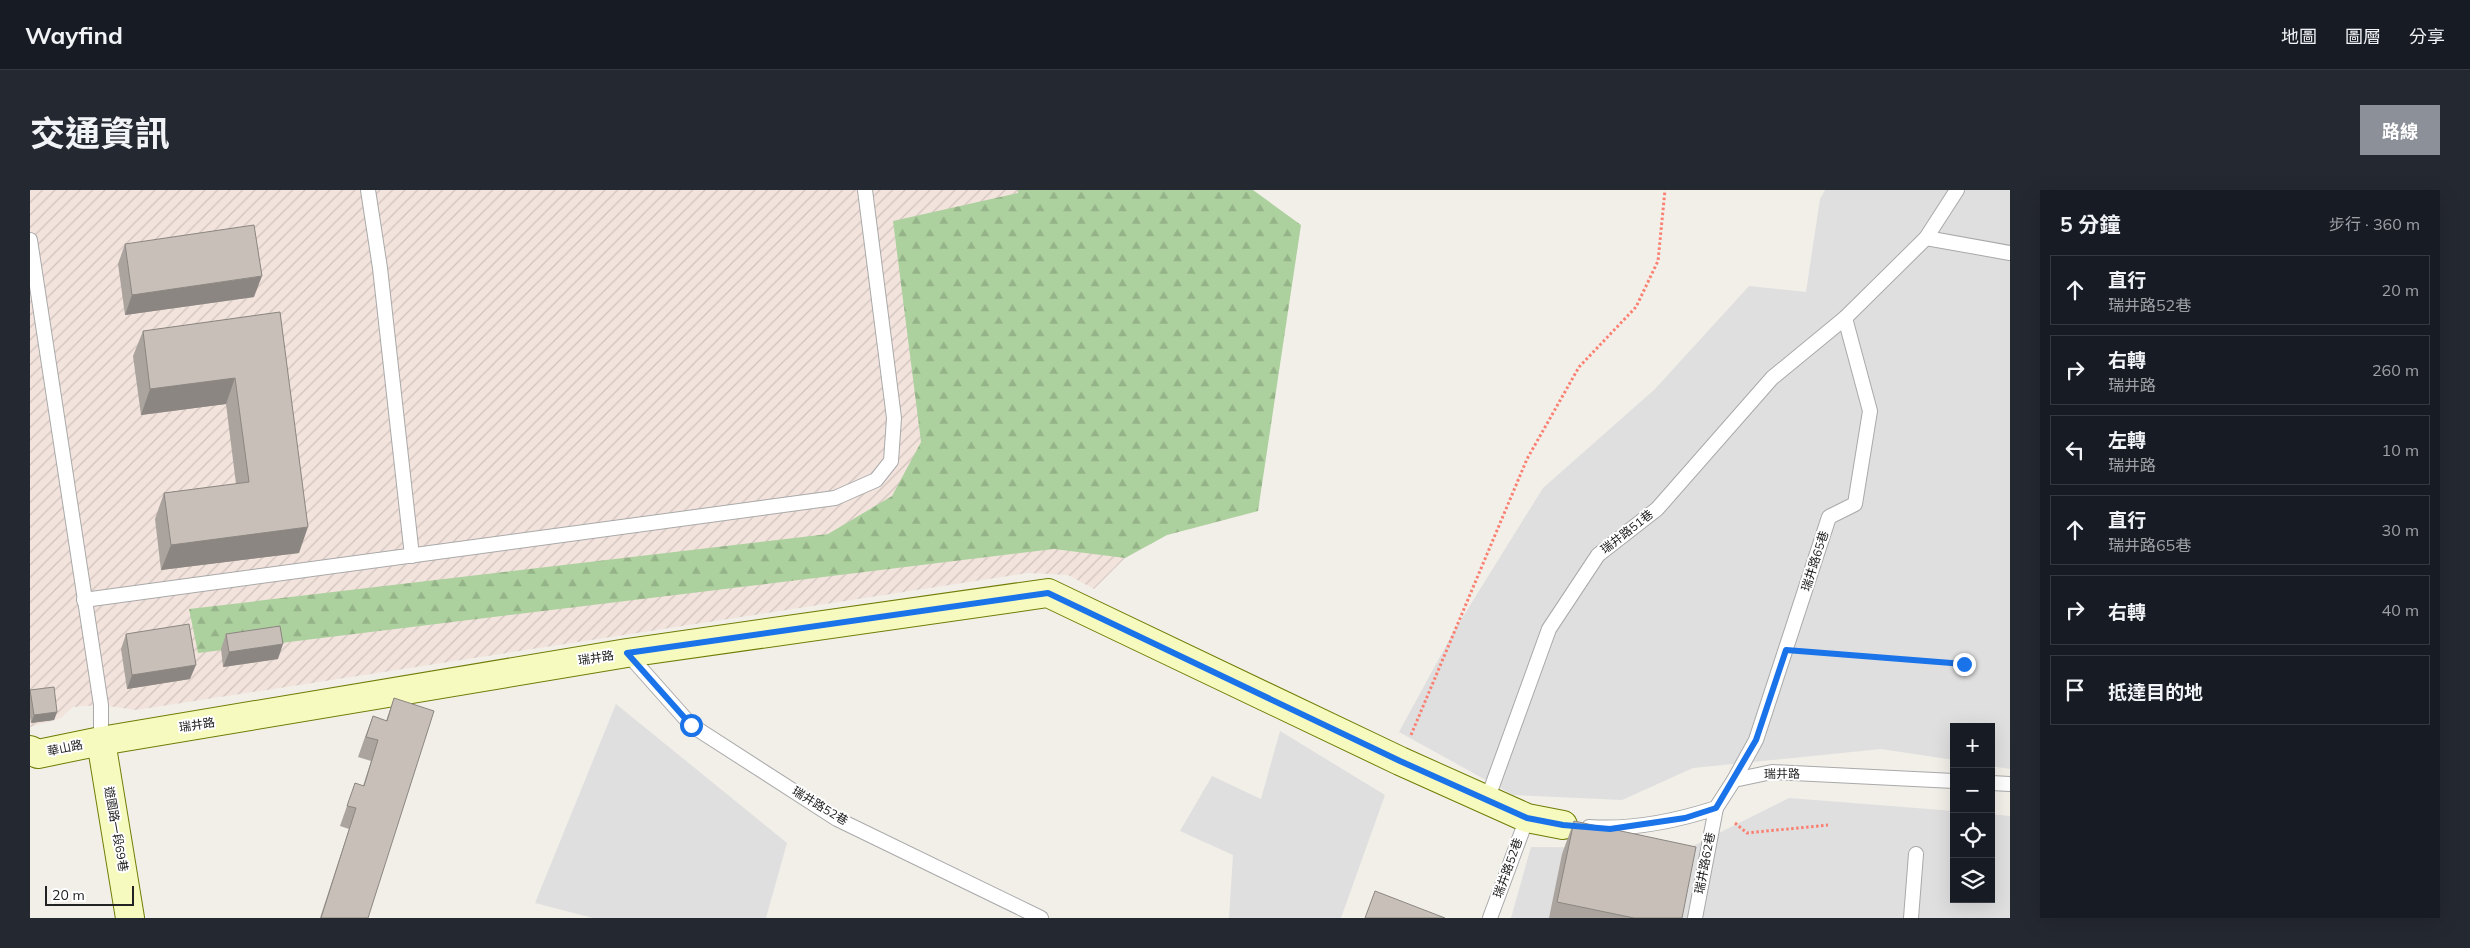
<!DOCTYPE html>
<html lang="zh-TW">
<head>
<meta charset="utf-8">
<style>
	:root { --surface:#171b24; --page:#242831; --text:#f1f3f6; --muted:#9ea1a6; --line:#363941; --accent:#8c9099 }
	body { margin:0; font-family:Mulish,"Noto Sans TC",sans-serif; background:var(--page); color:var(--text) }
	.controls { position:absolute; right:15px; bottom:15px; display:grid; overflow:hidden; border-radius:0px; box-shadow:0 5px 20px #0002 }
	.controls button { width:45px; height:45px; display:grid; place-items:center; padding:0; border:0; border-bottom:1px solid var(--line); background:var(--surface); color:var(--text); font:25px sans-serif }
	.scale { position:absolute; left:15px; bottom:12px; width:89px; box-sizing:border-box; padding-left:5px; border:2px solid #222; border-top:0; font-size:14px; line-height:18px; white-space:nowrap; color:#222; -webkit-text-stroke:4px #fff; paint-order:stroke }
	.stop { position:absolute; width:15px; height:15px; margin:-11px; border:4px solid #1a73e8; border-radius:50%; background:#fff }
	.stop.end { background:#1a73e8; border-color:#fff; box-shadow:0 1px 5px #0008 }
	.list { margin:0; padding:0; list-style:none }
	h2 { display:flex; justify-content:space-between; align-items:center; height:65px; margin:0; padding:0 20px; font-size:21px }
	h2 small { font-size:16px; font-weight:400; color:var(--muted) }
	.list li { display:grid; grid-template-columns:32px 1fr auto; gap:15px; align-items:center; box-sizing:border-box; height:70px; margin:0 10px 10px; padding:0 10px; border:1px solid var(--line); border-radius:0px }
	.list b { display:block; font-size:19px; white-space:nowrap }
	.list p { margin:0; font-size:16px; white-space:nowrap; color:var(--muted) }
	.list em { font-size:16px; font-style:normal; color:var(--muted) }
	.icon { flex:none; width:28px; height:28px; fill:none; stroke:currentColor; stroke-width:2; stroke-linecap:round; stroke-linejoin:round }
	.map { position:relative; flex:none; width:1980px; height:728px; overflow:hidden; border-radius:0px }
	header { display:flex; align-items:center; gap:30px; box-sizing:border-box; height:70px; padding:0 25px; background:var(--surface); border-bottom:1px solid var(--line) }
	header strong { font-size:24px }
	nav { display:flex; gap:28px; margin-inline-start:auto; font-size:18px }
	.intro { display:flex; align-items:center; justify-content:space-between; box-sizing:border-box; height:120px; padding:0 30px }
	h1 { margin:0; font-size:35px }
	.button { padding:12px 22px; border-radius:0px; background:var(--accent); color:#fff; font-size:18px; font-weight:700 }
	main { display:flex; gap:30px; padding:0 30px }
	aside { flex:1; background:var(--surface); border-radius:0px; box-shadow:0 5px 20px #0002 }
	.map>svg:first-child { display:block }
</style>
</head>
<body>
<header>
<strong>Wayfind</strong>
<nav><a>地圖</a><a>圖層</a><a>分享</a></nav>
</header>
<div class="intro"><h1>交通資訊</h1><a class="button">路線</a></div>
<main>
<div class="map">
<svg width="1980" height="728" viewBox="0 0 1980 728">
	<defs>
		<pattern id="military-furrows" width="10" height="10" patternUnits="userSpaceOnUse" patternTransform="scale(1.25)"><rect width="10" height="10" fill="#f3e3dd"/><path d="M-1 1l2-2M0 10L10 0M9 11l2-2" fill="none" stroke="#d0c2bd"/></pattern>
		<pattern id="forest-firs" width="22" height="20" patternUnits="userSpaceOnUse" patternTransform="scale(1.25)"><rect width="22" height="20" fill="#add19e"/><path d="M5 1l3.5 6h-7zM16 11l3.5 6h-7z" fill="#95b388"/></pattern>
	</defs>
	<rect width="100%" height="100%" fill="#f2efe9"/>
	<g fill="#e0dfdf">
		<polygon points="1795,0 1980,0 1980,579 1961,576 1961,537 1924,537 1924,570 1851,559 1663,578 1592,610 1483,605 1369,542 1424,441 1513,298 1625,199 1719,96 1776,102 1790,9"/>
		<polygon points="586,514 757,653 736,728 563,728 505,713"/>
		<polygon points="1250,541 1355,605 1311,728 1199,728 1203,665 1150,641 1182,586 1231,609"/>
		<polygon points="1759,608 1924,621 1924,709 1961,709 1961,624 1980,626 1980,728 1481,728 1501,657 1659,658"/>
	</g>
	<polygon fill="url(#military-furrows)" points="0,0 1182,0 1228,321 1137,345 1095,368 1064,399 1038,385 998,383 106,520 71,515 43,517 31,528 0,537"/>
	<polygon fill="url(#forest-firs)" points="988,0 1223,0 1271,35 1228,321 1137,345 1095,368 1024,359 168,463 159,419 798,344 862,306 891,252 863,31 988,3"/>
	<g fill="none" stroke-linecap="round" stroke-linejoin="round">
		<defs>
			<g id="lane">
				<polyline points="338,0 350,78 382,366"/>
				<polyline points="1896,48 1980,63"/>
				<polyline points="0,50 71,515 71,551"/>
				<polyline points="54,410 805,308 846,290 861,271 864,228 835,0"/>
				<polyline points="597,463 661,535 807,629 1011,728"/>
				<polyline points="1704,590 1726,550 1799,327 1825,314 1840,221 1815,128"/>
				<polyline points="1961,593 1980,594"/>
				<polyline points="1457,610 1519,439 1568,365 1627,319 1742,188 1815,128 1896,48 1927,0"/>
				<path d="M1559,637c42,3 87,-6 127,-19l18,-28 38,-8 182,9"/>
				<polyline points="1460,728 1497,628"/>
				<polyline points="1665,728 1686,618"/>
				<polyline points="1881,728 1886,664"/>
			</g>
			<g id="secondary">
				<polyline points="71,551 100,728"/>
				<polyline points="0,560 8,564 71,551 597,463 1018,403 1370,571 1497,628 1533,635"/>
			</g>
		</defs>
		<use href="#lane" stroke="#a9a9a9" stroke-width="16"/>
		<use href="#secondary" stroke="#707d05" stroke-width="30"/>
		<g stroke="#fa8072" stroke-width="3" stroke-dasharray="2.5 2.5" stroke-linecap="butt">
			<polyline points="1777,461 1934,474"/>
			<polyline points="1381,545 1497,269 1549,177 1606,117 1628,71 1635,0"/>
			<polyline points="1705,633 1717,643 1798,635"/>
		</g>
		<use href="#lane" stroke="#fff" stroke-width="14"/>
		<use href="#secondary" stroke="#f7fabf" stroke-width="28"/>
	</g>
	<g fill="#aba49e">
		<polygon points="95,54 224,107 95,125 88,74"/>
		<polygon points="250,122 269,363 131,380 125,329 134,303 206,294 196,214 111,225 103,166 113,141"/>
		<polygon points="96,444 160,489 97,499 91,459"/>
		<polygon points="196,444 248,469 193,477 191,459"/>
		<polygon points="0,500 27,522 24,530 1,533 0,527"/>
		<polygon points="364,508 338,728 290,728 319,639 310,636 325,593 333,596 341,571 328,567 335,547 343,526 356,531"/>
		<polygon points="1544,631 1652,728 1519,728 1532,664"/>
	</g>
	<g fill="#8b8681">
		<polygon points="232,86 224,107 95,125 102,105"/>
		<polygon points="205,188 196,214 111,225 120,199"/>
		<polygon points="278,337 269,363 131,380 141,355"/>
		<polygon points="253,454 248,469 193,477 199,462"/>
		<polygon points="166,475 160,489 97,499 102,485"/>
		<polygon points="27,522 24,530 1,533 4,525"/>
	</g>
	<g fill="#c7bfb8" stroke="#8b8681">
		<polygon points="224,35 232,86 102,105 95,54"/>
		<polygon points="250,122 278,337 141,355 134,303 219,292 205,188 120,199 113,141"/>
		<polygon points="159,434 166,475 102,485 96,444"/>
		<polygon points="250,436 253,454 199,462 196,444"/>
		<polygon points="24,497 27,522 4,525 0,500"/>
		<polygon points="364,508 404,521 338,728 291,728 326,618 317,616 325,593 334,596 348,550 336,547 343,526 357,531"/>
		<polygon points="1544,631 1666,657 1652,728 1604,728 1527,712"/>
		<polygon points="1345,701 1415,728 1335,728"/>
	</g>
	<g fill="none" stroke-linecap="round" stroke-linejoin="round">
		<polyline stroke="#1a73e8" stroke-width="6" points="661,535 597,463 1018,403 1370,571 1497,628 1533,635 1580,639 1655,628 1686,618 1726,550 1756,460 1934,474"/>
	</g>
	<g text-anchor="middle" stroke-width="4" stroke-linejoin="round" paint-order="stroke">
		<g font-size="12" fill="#222" stroke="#fff">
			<text transform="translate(1597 342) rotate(-38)" y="4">瑞井路51巷</text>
			<text transform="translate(1785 371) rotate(-72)" y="4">瑞井路65巷</text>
			<text transform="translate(566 468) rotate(-9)" y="4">瑞井路</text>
			<text transform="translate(167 535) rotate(-9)" y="4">瑞井路</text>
			<text transform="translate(35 558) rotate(-12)" y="4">華山路</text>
			<text transform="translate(1752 584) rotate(-1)" y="4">瑞井路</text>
			<text transform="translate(790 616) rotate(31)" y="4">瑞井路52巷</text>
			<text transform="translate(86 639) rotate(80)" y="4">遊園路一段69巷</text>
			<text transform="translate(1675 673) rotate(-79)" y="4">瑞井路62巷</text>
			<text transform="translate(1478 678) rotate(-70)" y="4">瑞井路52巷</text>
		</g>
	</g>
</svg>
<div class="controls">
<button>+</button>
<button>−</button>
<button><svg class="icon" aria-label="locate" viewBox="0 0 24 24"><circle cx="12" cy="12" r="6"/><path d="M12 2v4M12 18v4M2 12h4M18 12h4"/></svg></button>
<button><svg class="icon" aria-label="layers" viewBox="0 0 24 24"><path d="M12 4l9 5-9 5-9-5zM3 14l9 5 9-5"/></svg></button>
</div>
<div class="scale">20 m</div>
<div class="stop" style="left:661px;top:535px"></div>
<div class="stop end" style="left:1934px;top:474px"></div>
</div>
<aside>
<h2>5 分鐘<small>步行 · 360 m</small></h2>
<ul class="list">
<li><svg class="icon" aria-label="ahead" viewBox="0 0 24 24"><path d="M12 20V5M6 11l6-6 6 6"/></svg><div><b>直行</b><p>瑞井路52巷</p></div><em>20 m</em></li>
<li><svg class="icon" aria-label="right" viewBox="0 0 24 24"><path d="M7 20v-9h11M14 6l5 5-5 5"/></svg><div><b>右轉</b><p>瑞井路</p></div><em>260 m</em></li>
<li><svg class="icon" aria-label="left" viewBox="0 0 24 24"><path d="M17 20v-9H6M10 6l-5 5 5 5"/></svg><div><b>左轉</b><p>瑞井路</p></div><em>10 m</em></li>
<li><svg class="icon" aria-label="ahead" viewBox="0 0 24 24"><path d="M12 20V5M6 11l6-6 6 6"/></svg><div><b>直行</b><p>瑞井路65巷</p></div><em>30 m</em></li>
<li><svg class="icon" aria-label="right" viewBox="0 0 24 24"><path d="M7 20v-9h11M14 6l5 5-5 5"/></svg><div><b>右轉</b></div><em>40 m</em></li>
<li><svg class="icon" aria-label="arrive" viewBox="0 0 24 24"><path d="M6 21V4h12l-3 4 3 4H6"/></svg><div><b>抵達目的地</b></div></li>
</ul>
</aside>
</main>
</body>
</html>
